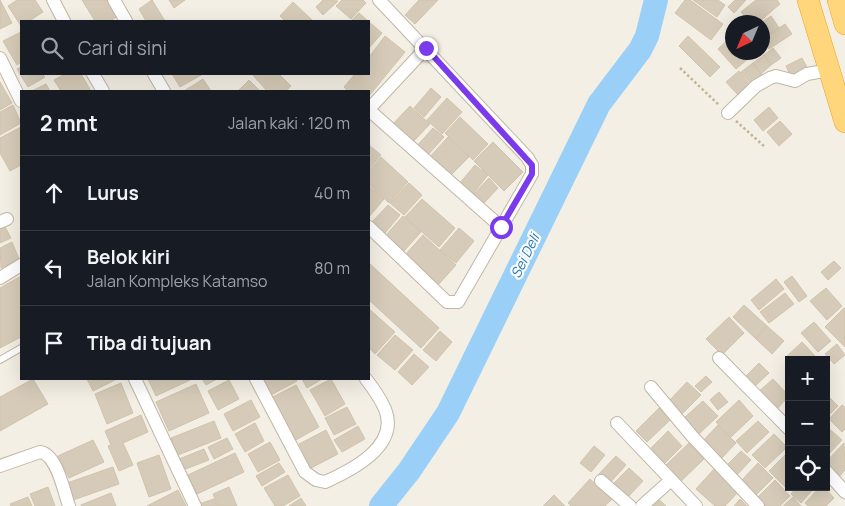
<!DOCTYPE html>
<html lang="id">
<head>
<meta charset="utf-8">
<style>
	:root { --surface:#171b24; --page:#20242c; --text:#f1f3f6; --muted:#9ea1a6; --line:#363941 }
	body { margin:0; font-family:Manrope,sans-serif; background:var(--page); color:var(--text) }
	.controls { position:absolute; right:15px; bottom:15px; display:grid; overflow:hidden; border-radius:0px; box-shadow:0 5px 20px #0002 }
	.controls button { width:45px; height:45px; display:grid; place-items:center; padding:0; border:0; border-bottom:1px solid var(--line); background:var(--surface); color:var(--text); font:25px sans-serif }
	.compass { position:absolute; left:725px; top:15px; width:45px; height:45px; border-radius:50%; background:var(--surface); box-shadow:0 5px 20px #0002; rotate:224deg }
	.stop { position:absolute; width:15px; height:15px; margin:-11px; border:4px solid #7c3aed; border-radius:50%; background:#fff }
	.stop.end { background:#7c3aed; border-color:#fff; box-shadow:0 1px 5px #0008 }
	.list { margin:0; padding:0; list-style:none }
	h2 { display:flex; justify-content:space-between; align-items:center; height:65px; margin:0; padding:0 20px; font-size:21px }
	h2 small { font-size:16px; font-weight:400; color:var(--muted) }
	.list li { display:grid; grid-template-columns:32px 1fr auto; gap:15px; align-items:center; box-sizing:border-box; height:75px; padding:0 20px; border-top:1px solid var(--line) }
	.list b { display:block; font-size:19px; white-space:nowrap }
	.list p { margin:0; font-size:16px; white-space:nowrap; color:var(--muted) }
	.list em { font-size:16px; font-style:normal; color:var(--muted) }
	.icon { flex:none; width:28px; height:28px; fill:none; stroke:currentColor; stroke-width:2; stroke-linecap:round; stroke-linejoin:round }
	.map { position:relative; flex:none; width:845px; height:506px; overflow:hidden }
	.search { position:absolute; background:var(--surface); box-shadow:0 5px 20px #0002; left:20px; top:20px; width:350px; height:55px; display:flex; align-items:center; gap:12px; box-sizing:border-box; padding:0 18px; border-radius:0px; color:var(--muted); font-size:19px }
	.panel { position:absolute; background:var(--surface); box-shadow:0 5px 20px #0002; left:20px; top:90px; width:350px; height:290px; border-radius:0px }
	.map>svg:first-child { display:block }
</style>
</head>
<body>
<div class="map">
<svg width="845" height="506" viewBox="0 0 845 506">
	<rect width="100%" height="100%" fill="#f4efe4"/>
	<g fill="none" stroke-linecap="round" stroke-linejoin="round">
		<polyline stroke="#9ad0f7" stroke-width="24" points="381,506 409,471 448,413 599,104 640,50 647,36 656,0"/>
	</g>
	<g fill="#d6cbb8" stroke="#d2c3ab">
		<polygon points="0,0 12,23 0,29"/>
		<polygon points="17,0 35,0 43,12 29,21 21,21 21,26 8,6"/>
		<polygon points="82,0 108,0 118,16 110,21 95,21"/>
		<polygon points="152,0 165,21 146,21 139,9"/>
		<polygon points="169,0 185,0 174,8"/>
		<polygon points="323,0 338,1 323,15 316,7"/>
		<polygon points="342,0 363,0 366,3 351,19 336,6"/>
		<polygon points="419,0 438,0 415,24 405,15"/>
		<polygon points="685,0 690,0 723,24 711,40 675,13"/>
		<polygon points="693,0 718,0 725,5 717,17"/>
		<polygon points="735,0 746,0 734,13 728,7"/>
		<polygon points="756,0 777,0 780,4 759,22 750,22 741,12"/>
		<polygon points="293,2 313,21 285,21 280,16"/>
		<polygon points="359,13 368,21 351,21"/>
		<polygon points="771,16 779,28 762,38 762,22"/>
		<polygon points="369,22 382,33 369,48"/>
		<polygon points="785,24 792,34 769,49 763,39"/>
		<polygon points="21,32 21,62 17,65 3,41"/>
		<polygon points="385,36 405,52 369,96 369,91 348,91 344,87 355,74 369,74 369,57"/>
		<polygon points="688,36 720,67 710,77 679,46"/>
		<polygon points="731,37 732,52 744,52 749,58 736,69 718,49"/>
		<polygon points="773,48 781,58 771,65 764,55"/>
		<polygon points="764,55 771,65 761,74 753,63"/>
		<polygon points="802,58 809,71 792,79 786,66"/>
		<polygon points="753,63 764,78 753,86 741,72"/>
		<polygon points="21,67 21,74 42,74 45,77 28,87 17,69"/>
		<polygon points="739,71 751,86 739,96 726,82"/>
		<polygon points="65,74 81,74 91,91 61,91 54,80"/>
		<polygon points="172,74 203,74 180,87"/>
		<polygon points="252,74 279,74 291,86 286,91 267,91"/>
		<polygon points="203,79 211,91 184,91"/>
		<polygon points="249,80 260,91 238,91"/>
		<polygon points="0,82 12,103 0,110"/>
		<polygon points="46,84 50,91 32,91"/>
		<polygon points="431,88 441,97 424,117 414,108"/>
		<polygon points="447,98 462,112 442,134 427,120"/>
		<polygon points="13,105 21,123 0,135 0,112"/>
		<polygon points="410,106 430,124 410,145 390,127"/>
		<polygon points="769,107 778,118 763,131 754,120"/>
		<polygon points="460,117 488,144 473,160 445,133"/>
		<polygon points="780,121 792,134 779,146 767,132"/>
		<polygon points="21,127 21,165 10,171 0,153 0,138"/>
		<polygon points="433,128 444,137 426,157 415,148"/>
		<polygon points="448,137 469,157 447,179 427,160"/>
		<polygon points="493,142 523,172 504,191 474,161"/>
		<polygon points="369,145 381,155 369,169"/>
		<polygon points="381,157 408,182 389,203 369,184 369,171"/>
		<polygon points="475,165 488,175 472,195 459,184"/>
		<polygon points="489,178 498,188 483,204 473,195"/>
		<polygon points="409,183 422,195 404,215 390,203"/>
		<polygon points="369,186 384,199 369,217"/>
		<polygon points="422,199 455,228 439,247 405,217"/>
		<polygon points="388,205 400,215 385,233 372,222"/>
		<polygon points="403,216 421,232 404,251 386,235"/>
		<polygon points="4,225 11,238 0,243 0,227"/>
		<polygon points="459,228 474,241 456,263 440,250"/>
		<polygon points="423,235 456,265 438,285 405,255"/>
		<polygon points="12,242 19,259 1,268 0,248"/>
		<polygon points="834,261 841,268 828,280 821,272"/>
		<polygon points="369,263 439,328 421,348 369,300"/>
		<polygon points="21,276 21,337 0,348 0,288"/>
		<polygon points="792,276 807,296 799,302 784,282"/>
		<polygon points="776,279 784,289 759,310 751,300"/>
		<polygon points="826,288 842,306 827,320 810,301"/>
		<polygon points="785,293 794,304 769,323 760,312"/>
		<polygon points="744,305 767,326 756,339 733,317"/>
		<polygon points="844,308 845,309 845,347 825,327"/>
		<polygon points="369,309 395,332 375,354 369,348"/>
		<polygon points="729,317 744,333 722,355 706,339"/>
		<polygon points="814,322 831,341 818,352 801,333"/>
		<polygon points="767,326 784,341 772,354 756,339"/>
		<polygon points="440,331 452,342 436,361 423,350"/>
		<polygon points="395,335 413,350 395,370 377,355"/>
		<polygon points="802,342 816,357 813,360 789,360 789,362 785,358"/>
		<polygon points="837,344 845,355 834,364 825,354"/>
		<polygon points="414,354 429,367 412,385 398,372"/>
		<polygon points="759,363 769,373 753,388 744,378"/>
		<polygon points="706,376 712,382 701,392 695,386"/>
		<polygon points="33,379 48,404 0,431 0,397"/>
		<polygon points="87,379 117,379 93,391"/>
		<polygon points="148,379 192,379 156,396"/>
		<polygon points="202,379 217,379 206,385"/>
		<polygon points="262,379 296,379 297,381 271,395"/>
		<polygon points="302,379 322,379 307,388"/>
		<polygon points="331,379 345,404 325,416 310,390"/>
		<polygon points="773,379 789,396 775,411 757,393"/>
		<polygon points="229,380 239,399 218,410 208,391"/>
		<polygon points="687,382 701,395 682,414 669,401"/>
		<polygon points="121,383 133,413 107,424 95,394"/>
		<polygon points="196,384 209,413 169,431 156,402"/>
		<polygon points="296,385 319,427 294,441 271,398"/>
		<polygon points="719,392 728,402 718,410 710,400"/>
		<polygon points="827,395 838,406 826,418 826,396"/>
		<polygon points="251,400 260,417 233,431 224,414"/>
		<polygon points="739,400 753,416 730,438 716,422"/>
		<polygon points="703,401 718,416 699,434 684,418"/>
		<polygon points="842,405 845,407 845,429 842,432 829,419"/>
		<polygon points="347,407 356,424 334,435 325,418"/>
		<polygon points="659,408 670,420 647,442 636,431"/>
		<polygon points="141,415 148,432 123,443 133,465 119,471 108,446 111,445 105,431"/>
		<polygon points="214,421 221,438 178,455 171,438"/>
		<polygon points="758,421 769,432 747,453 736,441"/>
		<polygon points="255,423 264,441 245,452 235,434"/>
		<polygon points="718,425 736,443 719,461 701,443"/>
		<polygon points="358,426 365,439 342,452 334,440"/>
		<polygon points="826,426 842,440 826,457"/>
		<polygon points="326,430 338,454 311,468 299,444"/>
		<polygon points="668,431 682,446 665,463 650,449"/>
		<polygon points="774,434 787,447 765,468 752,455"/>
		<polygon points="227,438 233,449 214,459 208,447"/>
		<polygon points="93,440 104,462 69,478 58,456"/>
		<polygon points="270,442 280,460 258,472 248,454"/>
		<polygon points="689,443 704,459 678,484 663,468"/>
		<polygon points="844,443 845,470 839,477 826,465 826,462"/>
		<polygon points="594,446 605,455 591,472 580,463"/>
		<polygon points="204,449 209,460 183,470 179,459"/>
		<polygon points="741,451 751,460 734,478 724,468"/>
		<polygon points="788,452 789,487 787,489 769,471"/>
		<polygon points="235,453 244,472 197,494 188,475"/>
		<polygon points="159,455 171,489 149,497 137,463"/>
		<polygon points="616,456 626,465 608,485 597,476"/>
		<polygon points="279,463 285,472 262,486 256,476"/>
		<polygon points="758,463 773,478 755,496 741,481"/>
		<polygon points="113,467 119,484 73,500 67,483"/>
		<polygon points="629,468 643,481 625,500 611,486"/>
		<polygon points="715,468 740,490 725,506 715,506 696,489"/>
		<polygon points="288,475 300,496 283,506 275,506 264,488"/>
		<polygon points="590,479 612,499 605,506 571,506 568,503"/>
		<polygon points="775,480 790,496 780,506 765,506 757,498"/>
		<polygon points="48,487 55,506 35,506 30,494"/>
		<polygon points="229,487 237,506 218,506 213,494"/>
		<polygon points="797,487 815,487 801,503 791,494"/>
		<polygon points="820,487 824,487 834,498 826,506 808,506 805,503"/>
		<polygon points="178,490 186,506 147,506"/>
		<polygon points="111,493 116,506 81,506 81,505"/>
		<polygon points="554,495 565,506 543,506"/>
		<polygon points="655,496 666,506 645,506"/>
		<polygon points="28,497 32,506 11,506 10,504"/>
		<polygon points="793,497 801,506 783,506"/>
		<polygon points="301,498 306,506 289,506"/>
		<polygon points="214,499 217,506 200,506 199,504"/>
		<polygon points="740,499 747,506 734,506"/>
	</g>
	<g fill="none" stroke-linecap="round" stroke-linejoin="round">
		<defs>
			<polyline id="service" points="0,360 21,348"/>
			<g id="minor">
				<polyline points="53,0 64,21"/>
				<polyline points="114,0 126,21"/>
				<polyline points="0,58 21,101"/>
				<polyline points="93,74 103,91"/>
				<polyline points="154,74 164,91"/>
				<polyline points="369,109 426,48"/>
				<polyline points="369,110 501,227"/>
				<polyline points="728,113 756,86 770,78 776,76 795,81 807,74 829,70"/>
				<polyline points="0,222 7,219"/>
				<polyline points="369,227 447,302 458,302 532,174 532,165 527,157 379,0"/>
				<polyline points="0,278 21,265"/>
				<polyline points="719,358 789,429"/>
				<polyline points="135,379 195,506"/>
				<path d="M256,379l49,93 11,8 9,2c27,-12 75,-36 60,-73 -5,-11 -12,-21 -19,-30"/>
				<polyline points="651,387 692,436 758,506"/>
				<polyline points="617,423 696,506"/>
				<path d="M0,466l40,-14c17,2 24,40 29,54"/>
				<polyline points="826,471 845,492"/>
				<polyline points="601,481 630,506"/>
				<polyline points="642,506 671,480"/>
			</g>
			<g id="trunk">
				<polyline points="808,0 845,122"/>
				<polyline points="838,0 845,24"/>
			</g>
		</defs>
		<use href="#service" stroke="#c0b7a6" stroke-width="8"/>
		<use href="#minor" stroke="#c0b7a6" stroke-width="14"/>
		<use href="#trunk" stroke="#eca426" stroke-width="22"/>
		<g stroke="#c3b396" stroke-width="2.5" stroke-dasharray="2.5 2.5" stroke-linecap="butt">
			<polyline points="680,68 719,105"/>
			<polyline points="736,121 765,147"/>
		</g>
		<use href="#service" stroke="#fff" stroke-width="6"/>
		<use href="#minor" stroke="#fff" stroke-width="12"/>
		<use href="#trunk" stroke="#ffd67b" stroke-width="21"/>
	</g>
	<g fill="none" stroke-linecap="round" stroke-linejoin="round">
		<polyline stroke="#7c3aed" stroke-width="6" points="426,48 532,165 532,174 501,227"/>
	</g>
	<g text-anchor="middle" stroke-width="4.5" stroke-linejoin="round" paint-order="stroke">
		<g font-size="14" font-style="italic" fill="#237abc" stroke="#fff">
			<text transform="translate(525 256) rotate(-64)" y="5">Sei Deli</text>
		</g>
	</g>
</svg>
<div class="controls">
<button>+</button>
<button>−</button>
<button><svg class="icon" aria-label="locate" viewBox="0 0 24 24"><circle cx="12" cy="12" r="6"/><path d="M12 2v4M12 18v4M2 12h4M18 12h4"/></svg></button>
</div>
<svg class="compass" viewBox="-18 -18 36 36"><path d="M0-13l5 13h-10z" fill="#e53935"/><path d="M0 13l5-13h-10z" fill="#9ea1a6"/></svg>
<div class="stop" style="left:501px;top:227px"></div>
<div class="stop end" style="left:426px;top:48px"></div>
<div class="search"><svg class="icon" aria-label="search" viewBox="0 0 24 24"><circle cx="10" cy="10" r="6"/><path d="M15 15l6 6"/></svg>Cari di sini</div>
<section class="panel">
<h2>2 mnt<small>Jalan kaki · 120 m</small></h2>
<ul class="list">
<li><svg class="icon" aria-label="ahead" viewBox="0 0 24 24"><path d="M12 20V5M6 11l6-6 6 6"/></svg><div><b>Lurus</b></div><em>40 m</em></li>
<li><svg class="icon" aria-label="left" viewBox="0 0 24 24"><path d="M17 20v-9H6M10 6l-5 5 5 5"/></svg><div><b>Belok kiri</b><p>Jalan Kompleks Katamso</p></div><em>80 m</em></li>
<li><svg class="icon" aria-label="arrive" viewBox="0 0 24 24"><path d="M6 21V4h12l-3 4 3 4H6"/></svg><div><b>Tiba di tujuan</b></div></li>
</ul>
</section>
</div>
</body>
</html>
